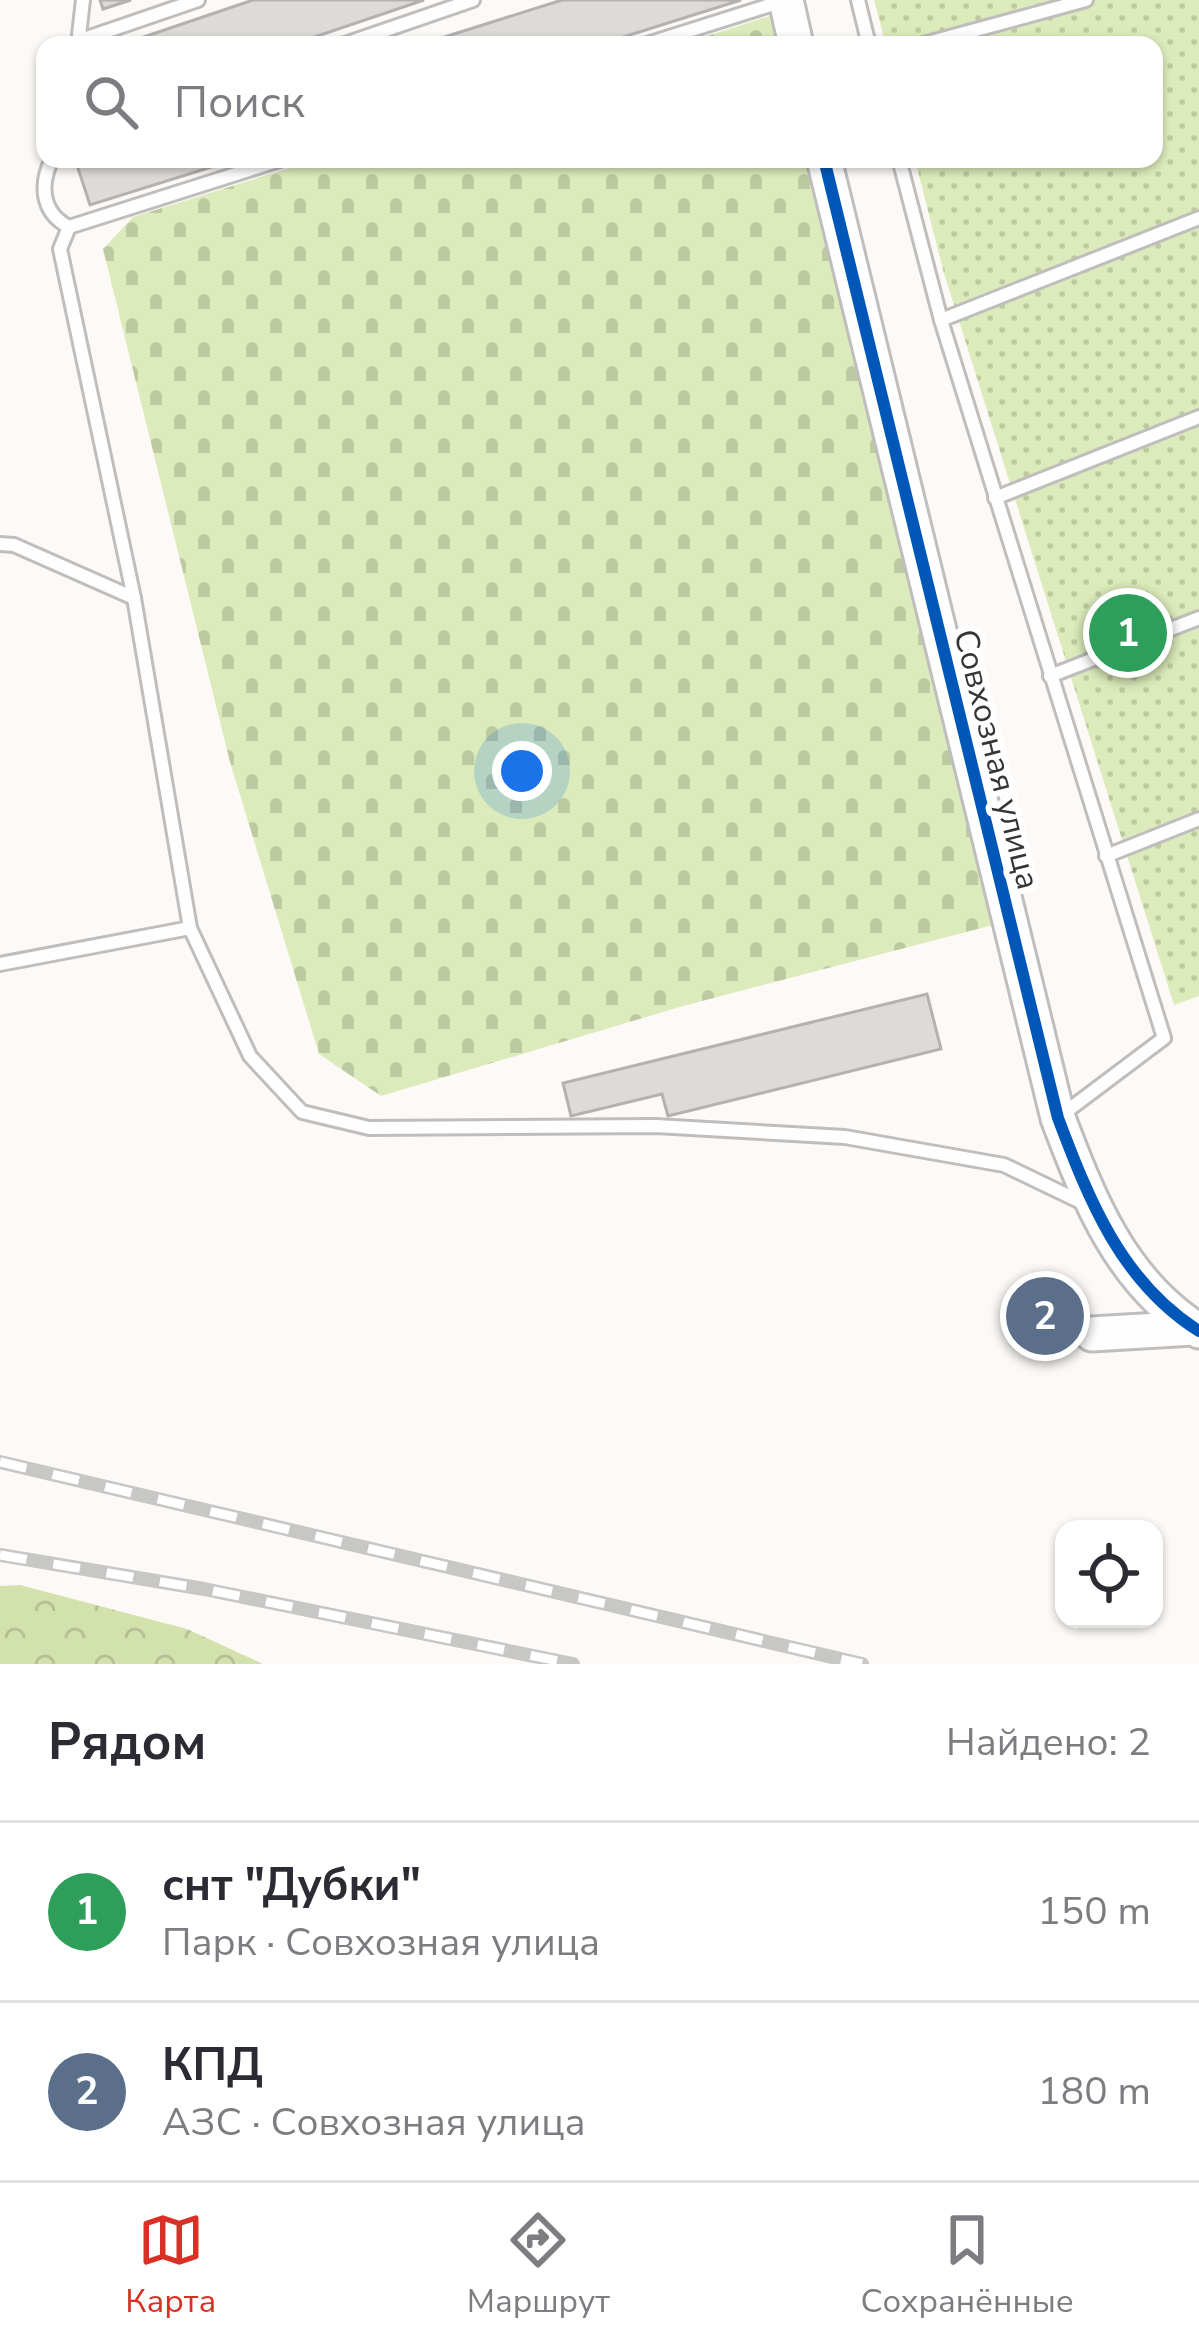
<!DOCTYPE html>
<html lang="ru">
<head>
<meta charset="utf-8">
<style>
	:root { --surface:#fff; --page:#f7f7f7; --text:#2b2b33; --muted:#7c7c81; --line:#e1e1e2; --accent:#d93025 }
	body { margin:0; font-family:"Nunito Sans",sans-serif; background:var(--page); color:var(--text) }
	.controls { position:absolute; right:36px; bottom:36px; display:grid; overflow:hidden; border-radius:24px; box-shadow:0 3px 9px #0004 }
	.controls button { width:108px; height:108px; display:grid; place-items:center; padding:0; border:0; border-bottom:3px solid var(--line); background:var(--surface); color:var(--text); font:60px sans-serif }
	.you { position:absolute; left:522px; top:771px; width:42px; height:42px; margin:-30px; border:9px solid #fff; border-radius:50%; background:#1a73e8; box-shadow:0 0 0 18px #1a73e833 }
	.badge { display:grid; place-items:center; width:78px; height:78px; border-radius:50%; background:var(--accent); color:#fff; font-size:39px; font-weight:700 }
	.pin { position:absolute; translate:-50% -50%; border:6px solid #fff; box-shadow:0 3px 12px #0006 }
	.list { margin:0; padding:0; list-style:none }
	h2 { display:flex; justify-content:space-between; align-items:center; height:156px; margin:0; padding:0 48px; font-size:51px }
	h2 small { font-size:39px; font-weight:400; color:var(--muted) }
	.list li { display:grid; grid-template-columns:78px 1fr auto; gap:36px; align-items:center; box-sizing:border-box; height:180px; padding:0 48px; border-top:3px solid var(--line) }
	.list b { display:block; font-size:45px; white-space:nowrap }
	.list p { margin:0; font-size:39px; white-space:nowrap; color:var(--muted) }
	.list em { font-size:39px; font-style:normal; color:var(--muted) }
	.icon { flex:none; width:66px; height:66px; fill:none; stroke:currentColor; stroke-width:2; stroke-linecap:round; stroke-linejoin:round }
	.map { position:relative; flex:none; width:1199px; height:1664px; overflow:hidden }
	.search { position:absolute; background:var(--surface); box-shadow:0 3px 9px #0004; left:36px; right:36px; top:36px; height:132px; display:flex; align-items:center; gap:30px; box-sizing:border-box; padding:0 42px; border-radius:24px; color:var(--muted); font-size:45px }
	.sheet { height:516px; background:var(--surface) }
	nav { display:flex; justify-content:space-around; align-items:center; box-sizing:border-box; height:168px; border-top:3px solid var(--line); background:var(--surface); font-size:33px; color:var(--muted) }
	nav a { display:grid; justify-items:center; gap:6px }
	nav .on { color:var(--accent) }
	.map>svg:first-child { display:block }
</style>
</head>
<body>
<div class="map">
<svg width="1199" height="1664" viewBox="0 0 1199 1664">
	<defs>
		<pattern id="forest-crowns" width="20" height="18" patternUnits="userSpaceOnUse" patternTransform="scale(3)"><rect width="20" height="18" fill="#d3e2ac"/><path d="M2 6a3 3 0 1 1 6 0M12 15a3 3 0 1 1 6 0" fill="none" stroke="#b6c295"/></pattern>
		<pattern id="cemetery-stones" width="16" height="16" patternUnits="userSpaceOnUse" patternTransform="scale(3)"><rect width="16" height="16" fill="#dcebbb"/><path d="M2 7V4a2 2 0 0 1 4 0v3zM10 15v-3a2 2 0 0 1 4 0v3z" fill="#bdcaa1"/></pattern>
		<pattern id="garden-dots" width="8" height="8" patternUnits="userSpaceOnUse" patternTransform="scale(3)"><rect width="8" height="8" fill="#dcebbb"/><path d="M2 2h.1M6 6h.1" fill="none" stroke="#bdcaa1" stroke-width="1.8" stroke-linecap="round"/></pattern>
	</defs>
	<rect width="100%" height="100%" fill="#fcf9f6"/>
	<polygon fill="url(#forest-crowns)" points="20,1585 187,1629 263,1664 0,1664 0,1586"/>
	<g fill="url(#cemetery-stones)">
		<polygon points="776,14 783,45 679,45"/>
		<polygon points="318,159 810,159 993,925 683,1006 381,1096 319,1054 230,762 103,249 133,217"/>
	</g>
	<polygon fill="url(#garden-dots)" points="874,0 1199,0 1199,996 1174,1005 943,270 915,159 1154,159 1154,45 886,45"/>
	<g fill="#dddbd8" stroke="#b4b2b0" stroke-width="3">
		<polygon points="100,0 131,0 103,9"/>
		<polygon points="253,0 424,0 291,45 120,45"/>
		<polygon points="562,0 741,0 598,45 419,45"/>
		<polygon points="75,159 237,159 90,205"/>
		<polygon points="927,994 941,1049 668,1116 662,1094 571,1116 563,1083"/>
	</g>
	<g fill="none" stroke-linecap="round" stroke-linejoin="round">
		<defs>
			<g id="lane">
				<polyline points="858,0 869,45"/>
				<polyline points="81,40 198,0"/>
				<polyline points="78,44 83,0"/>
				<polyline points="342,45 473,0"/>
				<polyline points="644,45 786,0"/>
				<polyline points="920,45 1086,0"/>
				<path d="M52,159c-13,27 -10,54 17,68l-9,22 74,349 56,330 60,128 52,56 67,16 287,-2 189,11 159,28 81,39"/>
				<polyline points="899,159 941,320 1164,1038 1063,1114"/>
				<polyline points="69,227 283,159"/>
				<polyline points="941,320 1199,218"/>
				<polyline points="995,498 1199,417"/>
				<polyline points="0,544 14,545 134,598"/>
				<polyline points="1050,676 1199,618"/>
				<polyline points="1106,856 1199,819"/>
				<polyline points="0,964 190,928"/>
			</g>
			<g id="secondary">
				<polyline points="786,0 796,45"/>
				<path d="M824,159l234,959c31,82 63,164 141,213"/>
				<polyline points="1092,1334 1193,1328"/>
			</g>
		</defs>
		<use href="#lane" stroke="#c0bebc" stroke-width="18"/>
		<use href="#secondary" stroke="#c0bebc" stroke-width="39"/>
		<use href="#lane" stroke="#fffefe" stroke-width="12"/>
		<use href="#secondary" stroke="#fffefe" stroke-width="33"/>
		<defs>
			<g id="rail">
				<polyline points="0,1462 862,1664"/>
				<polyline points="0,1555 204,1589 573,1664"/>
			</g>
		</defs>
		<use href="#rail" stroke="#c7c7c6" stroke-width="14"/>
		<use href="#rail" stroke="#fff" stroke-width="9" stroke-dasharray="27" stroke-linecap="butt"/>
		<defs>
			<path id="cycleway" d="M824,159l234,959c31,82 63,164 141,213"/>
		</defs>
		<use href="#cycleway" stroke="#fff" stroke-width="20"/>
		<use href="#cycleway" stroke="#0057b8" stroke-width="12"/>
	</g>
	<g text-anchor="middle" stroke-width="12" stroke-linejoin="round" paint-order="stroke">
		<g font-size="33" fill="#373534" stroke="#fff">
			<text transform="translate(998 759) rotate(76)" y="12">Совхозная улица</text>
		</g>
	</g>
</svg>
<div class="controls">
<button><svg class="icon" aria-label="locate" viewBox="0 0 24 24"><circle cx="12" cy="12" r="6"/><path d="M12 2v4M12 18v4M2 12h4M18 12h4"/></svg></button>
</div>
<div class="you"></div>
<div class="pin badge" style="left:1128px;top:633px;background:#2e9e5b">1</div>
<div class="pin badge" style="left:1045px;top:1316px;background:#5c6f8a">2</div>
<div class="search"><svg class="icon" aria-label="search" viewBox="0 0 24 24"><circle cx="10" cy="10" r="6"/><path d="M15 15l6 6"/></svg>Поиск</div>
</div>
<section class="sheet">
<h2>Рядом<small>Найдено: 2</small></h2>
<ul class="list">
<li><span class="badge" style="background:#2e9e5b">1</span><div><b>снт &quot;Дубки&quot;</b><p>Парк · Совхозная улица</p></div><em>150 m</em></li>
<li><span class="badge" style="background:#5c6f8a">2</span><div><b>КПД</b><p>АЗС · Совхозная улица</p></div><em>180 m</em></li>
</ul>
</section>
<nav>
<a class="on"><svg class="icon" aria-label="map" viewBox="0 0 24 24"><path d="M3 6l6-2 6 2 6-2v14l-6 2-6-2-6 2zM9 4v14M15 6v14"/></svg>Карта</a>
<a><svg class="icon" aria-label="directions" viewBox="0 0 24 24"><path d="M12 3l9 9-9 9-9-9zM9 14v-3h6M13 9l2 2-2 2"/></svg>Маршрут</a>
<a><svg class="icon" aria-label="saved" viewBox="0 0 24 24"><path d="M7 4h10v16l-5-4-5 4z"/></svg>Сохранённые</a>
</nav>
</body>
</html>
